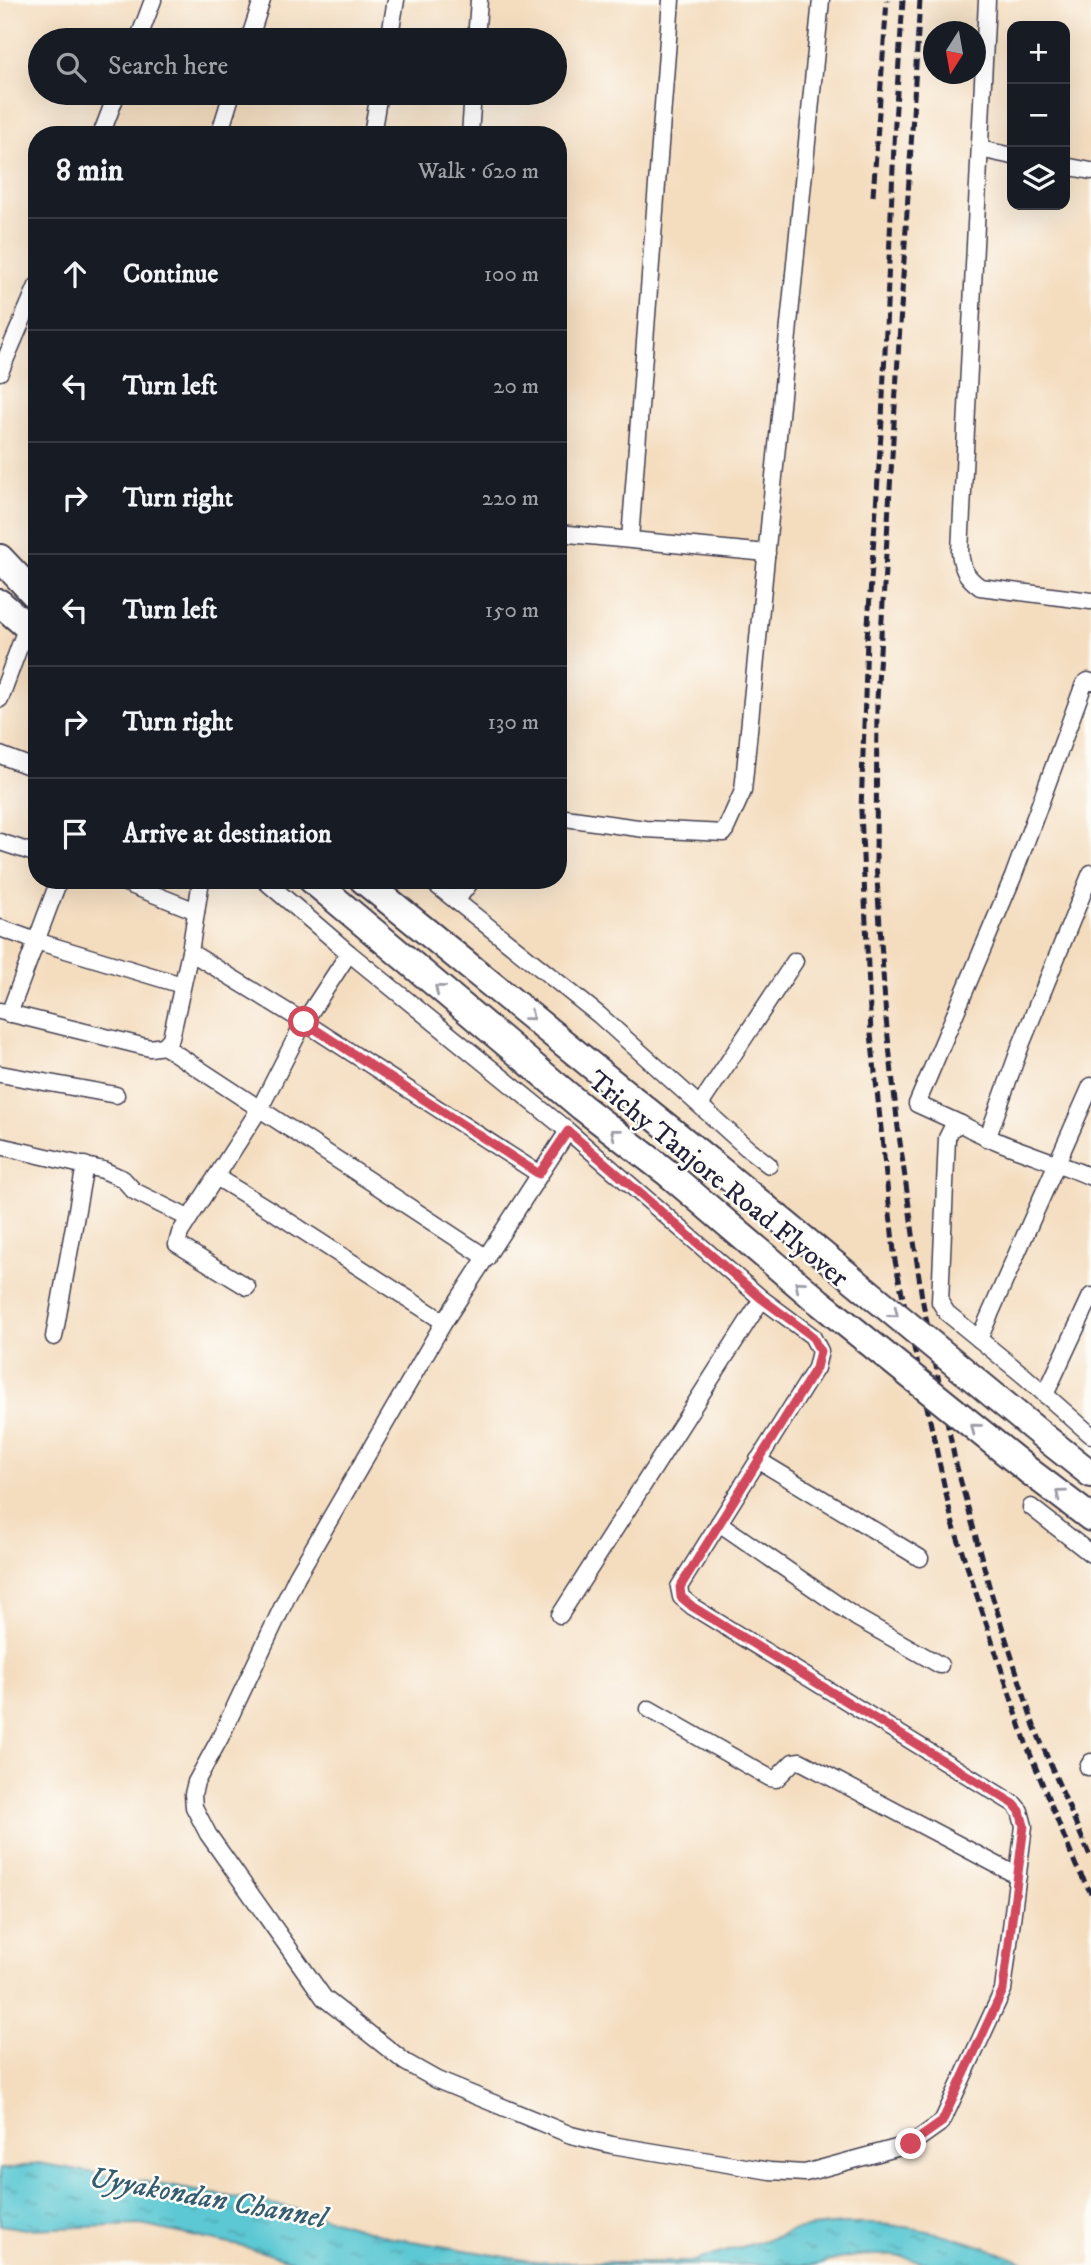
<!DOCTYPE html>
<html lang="en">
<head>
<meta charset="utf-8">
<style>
	:root { --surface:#171b24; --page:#242831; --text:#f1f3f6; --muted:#9ea1a6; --line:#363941 }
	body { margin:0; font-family:"IM FELL DW Pica",serif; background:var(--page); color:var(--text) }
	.controls { position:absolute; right:21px; top:21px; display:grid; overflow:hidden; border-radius:14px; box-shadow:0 7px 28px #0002 }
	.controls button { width:63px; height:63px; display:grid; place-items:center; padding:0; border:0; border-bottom:2px solid var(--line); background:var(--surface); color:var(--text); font:35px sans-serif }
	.compass { position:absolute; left:923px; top:21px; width:63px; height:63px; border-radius:50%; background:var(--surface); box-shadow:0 7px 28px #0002; rotate:191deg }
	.stop { position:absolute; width:21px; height:21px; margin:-16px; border:5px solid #d1495b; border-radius:50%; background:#fff }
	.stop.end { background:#d1495b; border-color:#fff; box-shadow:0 2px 7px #0008 }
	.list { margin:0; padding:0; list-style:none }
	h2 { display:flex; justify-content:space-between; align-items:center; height:91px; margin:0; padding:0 28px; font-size:30px }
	h2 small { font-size:23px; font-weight:400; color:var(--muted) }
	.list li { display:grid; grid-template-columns:46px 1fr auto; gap:21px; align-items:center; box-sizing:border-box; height:112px; padding:0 28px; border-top:2px solid var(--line) }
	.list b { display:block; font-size:26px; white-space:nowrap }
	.list em { font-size:23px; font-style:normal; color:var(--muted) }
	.icon { flex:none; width:38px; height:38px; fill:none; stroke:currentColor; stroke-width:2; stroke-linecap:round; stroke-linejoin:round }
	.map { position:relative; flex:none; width:1091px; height:2265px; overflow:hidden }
	.search { position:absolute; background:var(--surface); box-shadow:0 7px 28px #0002; left:28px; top:28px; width:539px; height:77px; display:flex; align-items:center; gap:18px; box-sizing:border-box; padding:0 24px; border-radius:38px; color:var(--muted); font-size:26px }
	.panel { position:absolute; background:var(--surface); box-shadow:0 7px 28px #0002; left:28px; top:126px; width:539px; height:763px; border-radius:28px }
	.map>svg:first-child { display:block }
</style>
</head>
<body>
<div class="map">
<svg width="1091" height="2265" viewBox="0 0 1091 2265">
	<defs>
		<pattern id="water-ripples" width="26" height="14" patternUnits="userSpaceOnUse" patternTransform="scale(1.75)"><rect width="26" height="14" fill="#5cc8d3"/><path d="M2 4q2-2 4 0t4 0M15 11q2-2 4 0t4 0" fill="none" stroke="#4ca2ac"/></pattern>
	</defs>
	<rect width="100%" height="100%" fill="#fdfcf7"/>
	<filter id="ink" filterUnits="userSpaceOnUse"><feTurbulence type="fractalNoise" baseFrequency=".0143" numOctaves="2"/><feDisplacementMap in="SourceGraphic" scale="14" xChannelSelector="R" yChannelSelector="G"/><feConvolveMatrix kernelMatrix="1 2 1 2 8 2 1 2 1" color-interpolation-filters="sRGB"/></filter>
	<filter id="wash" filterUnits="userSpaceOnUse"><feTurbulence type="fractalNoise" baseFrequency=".00686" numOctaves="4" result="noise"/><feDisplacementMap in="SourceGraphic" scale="28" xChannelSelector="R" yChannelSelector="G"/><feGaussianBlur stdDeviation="1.57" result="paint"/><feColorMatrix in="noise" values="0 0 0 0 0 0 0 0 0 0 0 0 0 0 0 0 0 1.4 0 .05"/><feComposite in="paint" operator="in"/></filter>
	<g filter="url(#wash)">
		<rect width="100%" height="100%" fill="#f4ddbf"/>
		<path fill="url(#water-ripples)" stroke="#3f7587" stroke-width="2" d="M38,2163l250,44 106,31 142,24h155l88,-26 11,-5c89,-18 158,-1 240,34h-99c-36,-14 -78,-13 -113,0h-512l-57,-17 -108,-23 -116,4 -25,-4v-56h8z"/>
	</g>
	<g filter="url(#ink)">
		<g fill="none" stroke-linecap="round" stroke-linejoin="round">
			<defs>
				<g id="minor">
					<path d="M987,0l-27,552c2,17 6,25 20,35l111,14"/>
					<polyline points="138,40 153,0"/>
					<polyline points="249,40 262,0"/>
					<polyline points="389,40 396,0"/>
					<polyline points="476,40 479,0"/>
					<polyline points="101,135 117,93"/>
					<polyline points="219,135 232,93"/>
					<polyline points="372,135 379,93"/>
					<polyline points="470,135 473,93"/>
					<polyline points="980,149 1012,156"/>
					<polyline points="1065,166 1091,171"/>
					<polyline points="0,372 37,286"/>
					<polyline points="558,533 767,553"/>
					<polyline points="630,539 671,0"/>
					<polyline points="0,699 27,626"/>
					<polyline points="0,755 37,769"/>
					<polyline points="558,817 645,829 724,833 743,791 821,0"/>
					<polyline points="0,842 37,854"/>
					<polyline points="118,880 196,911"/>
					<polyline points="264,880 349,953 568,1131 762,1299 812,1336 820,1351 816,1368 679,1587 681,1597 693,1607 1014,1804 1020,1811 1024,1826 1003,1990 942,2122 911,2144 805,2173 770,2171 612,2145 571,2135 437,2080 405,2062 324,1998 208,1834 194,1807 193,1794 196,1782 220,1738 297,1576 444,1322 568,1131"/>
					<polyline points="430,880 599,1015 747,1148 769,1165"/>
					<polyline points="456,901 472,880"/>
					<polyline points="0,928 36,941 182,985"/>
					<polyline points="190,952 304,1022 539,1174"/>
					<polyline points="0,1011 150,1048 164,1046 171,1038 190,952 201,880"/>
					<polyline points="9,1014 59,880"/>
					<polyline points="164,1046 487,1258"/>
					<polyline points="0,1074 116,1095"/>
					<polyline points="700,1105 795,961"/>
					<polyline points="961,1124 917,1104 1013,877 1084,684 1088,681 1091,682"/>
					<polyline points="987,1139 1021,1045 1091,873"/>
					<polyline points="0,1146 103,1170 123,1179 134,1191 188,1218"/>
					<polyline points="216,1177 277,1214 444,1322"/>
					<path d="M1091,1177c-43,-19 -89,-30 -130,-53l-9,4 -5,10 -7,164 7,11 76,62 68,60"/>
					<polyline points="247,1287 177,1244 180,1233 260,1108 304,1022 349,953"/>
					<polyline points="54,1337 85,1165"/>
					<polyline points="979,1339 1091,1086"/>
					<polyline points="1045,1395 1091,1296"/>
					<polyline points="758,1460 920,1558"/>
					<polyline points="1031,1507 1091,1554"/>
					<polyline points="719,1523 857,1618 940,1665"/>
					<polyline points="560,1615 762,1299"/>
					<polyline points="649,1709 770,1778 776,1779 793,1762 800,1761 1018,1876"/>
					<polyline points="1088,1767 1091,1762"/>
				</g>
				<g id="trunk">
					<polyline points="0,558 37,597"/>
					<polyline points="0,603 37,635"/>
					<polyline points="312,880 582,1107 669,1174"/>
					<polyline points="363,880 709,1161"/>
					<polyline points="1048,1440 1091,1474"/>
					<polyline points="1029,1471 1091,1518"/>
				</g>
			</defs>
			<use href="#minor" stroke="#423e4f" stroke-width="19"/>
			<use href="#trunk" stroke="#423e4f" stroke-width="30"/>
			<use href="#minor" stroke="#fff" stroke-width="16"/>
			<use href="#trunk" stroke="#fff" stroke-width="26"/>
			<g stroke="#22223b" stroke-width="5" stroke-dasharray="10 5" stroke-linecap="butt">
				<polyline points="903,0 895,122 882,420 867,639 861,811 871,1034 895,1261 952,1521 1027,1746 1076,1866 1091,1893"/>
				<polyline points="920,0 877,700 876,863 886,1019 898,1128 922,1298 955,1460 990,1589 1034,1726 1091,1859"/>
				<polyline points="873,196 887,0"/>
			</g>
			<defs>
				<g id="trunk-bridge">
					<polyline points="709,1161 1048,1440"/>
					<polyline points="669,1174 818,1301 1029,1471"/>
				</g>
			</defs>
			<use href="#trunk-bridge" stroke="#423e4f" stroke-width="30" stroke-linecap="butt"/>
			<use href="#trunk-bridge" stroke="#fff" stroke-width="26"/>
		</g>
		<defs><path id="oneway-chevron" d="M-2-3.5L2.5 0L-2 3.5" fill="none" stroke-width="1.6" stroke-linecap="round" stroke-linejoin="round" transform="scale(1.75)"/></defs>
		<g stroke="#9c9ca7">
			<use href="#oneway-chevron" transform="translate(439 989) rotate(-140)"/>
			<use href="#oneway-chevron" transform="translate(530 1016) rotate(39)"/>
			<use href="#oneway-chevron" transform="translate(615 1133) rotate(-142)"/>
			<use href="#oneway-chevron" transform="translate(799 1285) rotate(-140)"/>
			<use href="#oneway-chevron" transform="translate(894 1313) rotate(39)"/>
			<use href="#oneway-chevron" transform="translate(975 1428) rotate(-141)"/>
			<use href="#oneway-chevron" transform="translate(1060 1494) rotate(-143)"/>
		</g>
	</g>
	<g fill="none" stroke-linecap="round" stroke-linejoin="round" filter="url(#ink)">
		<polyline stroke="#d1495b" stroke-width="9" points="304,1022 539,1174 568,1131 762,1299 812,1336 820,1351 816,1368 680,1587 681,1597 693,1607 1014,1804 1020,1811 1024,1826 1003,1990 942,2122 911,2144"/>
	</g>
	<g text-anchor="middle" stroke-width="5" stroke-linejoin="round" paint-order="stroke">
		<g font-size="28" fill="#22223b" stroke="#fdfcf7">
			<text transform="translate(719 1178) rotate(39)" y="10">Trichy Tanjore Road Flyover</text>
		</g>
		<g font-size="30" font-style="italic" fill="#365c70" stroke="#fdfcf7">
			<text transform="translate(208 2197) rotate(10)" y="10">Uyyakondan Channel</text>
		</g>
	</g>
</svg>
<div class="controls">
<button>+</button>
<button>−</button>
<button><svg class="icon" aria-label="layers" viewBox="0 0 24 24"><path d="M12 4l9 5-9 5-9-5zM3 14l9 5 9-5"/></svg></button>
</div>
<svg class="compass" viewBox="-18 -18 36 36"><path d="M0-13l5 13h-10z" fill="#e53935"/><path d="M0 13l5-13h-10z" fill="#9ea1a6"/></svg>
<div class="stop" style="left:304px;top:1022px"></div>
<div class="stop end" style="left:911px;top:2144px"></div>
<div class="search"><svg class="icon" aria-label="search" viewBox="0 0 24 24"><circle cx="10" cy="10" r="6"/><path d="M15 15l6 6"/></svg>Search here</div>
<section class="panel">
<h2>8 min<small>Walk · 620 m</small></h2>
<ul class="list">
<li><svg class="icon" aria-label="ahead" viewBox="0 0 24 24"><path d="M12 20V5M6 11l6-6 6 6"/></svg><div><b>Continue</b></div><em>100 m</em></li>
<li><svg class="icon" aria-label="left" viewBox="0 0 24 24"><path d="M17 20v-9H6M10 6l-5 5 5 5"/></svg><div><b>Turn left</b></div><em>20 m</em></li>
<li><svg class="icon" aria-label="right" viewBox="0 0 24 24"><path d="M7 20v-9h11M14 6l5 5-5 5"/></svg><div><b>Turn right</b></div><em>220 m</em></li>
<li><svg class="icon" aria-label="left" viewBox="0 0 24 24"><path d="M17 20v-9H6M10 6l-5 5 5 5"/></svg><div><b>Turn left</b></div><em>150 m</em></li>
<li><svg class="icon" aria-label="right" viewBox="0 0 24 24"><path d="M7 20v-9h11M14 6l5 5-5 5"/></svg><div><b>Turn right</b></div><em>130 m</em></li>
<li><svg class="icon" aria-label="arrive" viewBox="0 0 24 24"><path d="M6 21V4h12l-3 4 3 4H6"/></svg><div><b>Arrive at destination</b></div></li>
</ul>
</section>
</div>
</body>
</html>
